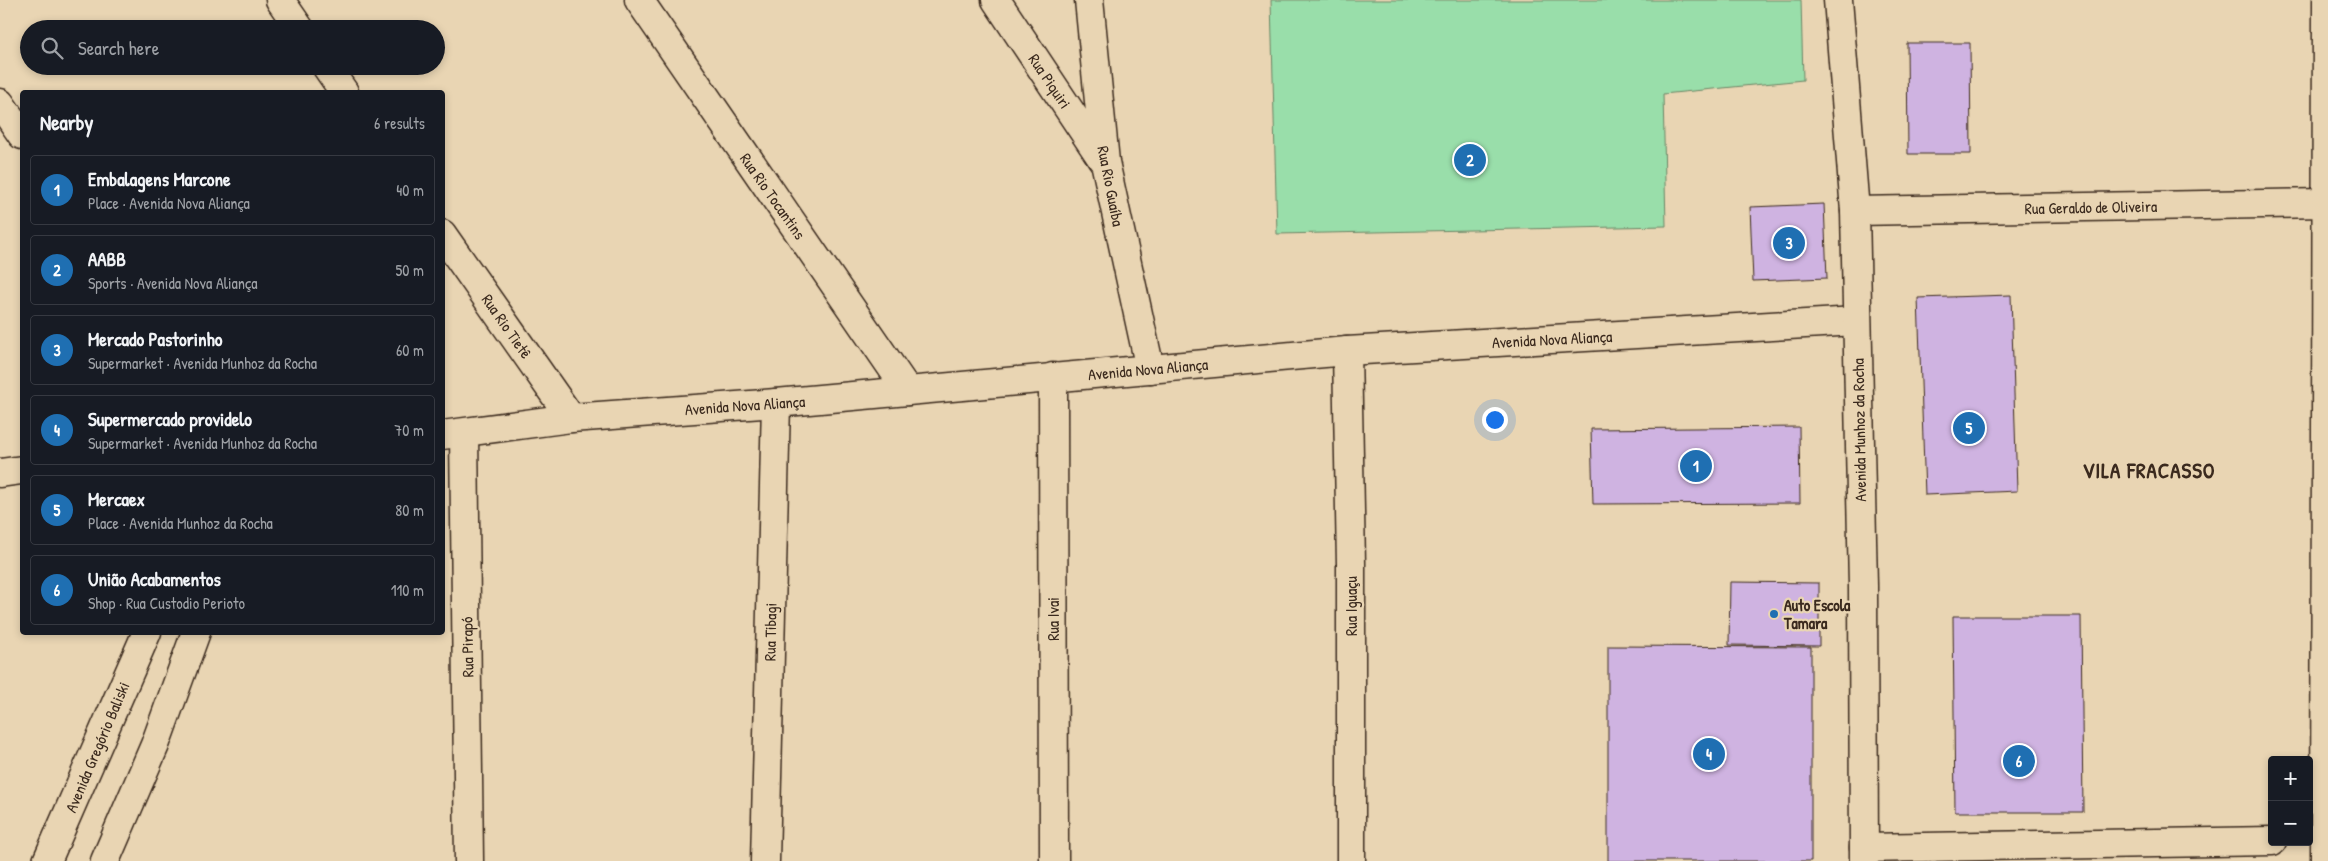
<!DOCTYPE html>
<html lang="en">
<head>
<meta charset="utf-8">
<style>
	:root { --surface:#171b24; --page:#242831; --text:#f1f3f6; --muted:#9ea1a6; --line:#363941; --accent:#1f6fb2 }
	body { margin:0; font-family:"Patrick Hand",sans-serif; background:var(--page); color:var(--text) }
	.controls { position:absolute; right:15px; bottom:15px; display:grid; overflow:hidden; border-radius:5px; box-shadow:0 2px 8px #0003 }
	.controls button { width:45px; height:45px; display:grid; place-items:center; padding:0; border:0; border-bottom:1px solid var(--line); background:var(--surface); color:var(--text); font:25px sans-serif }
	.you { position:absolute; left:1494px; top:419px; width:18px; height:18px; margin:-12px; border:4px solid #fff; border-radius:50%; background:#1a73e8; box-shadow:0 0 0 8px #1a73e833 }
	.badge { display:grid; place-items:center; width:32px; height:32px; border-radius:50%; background:var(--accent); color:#fff; font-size:16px; font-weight:700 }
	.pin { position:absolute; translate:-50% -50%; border:2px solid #fff; box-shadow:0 1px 5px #0006 }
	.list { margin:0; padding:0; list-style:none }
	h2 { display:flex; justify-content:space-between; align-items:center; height:65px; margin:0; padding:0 20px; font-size:21px }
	h2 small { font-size:16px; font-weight:400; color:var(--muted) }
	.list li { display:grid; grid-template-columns:32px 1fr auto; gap:15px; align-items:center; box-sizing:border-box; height:70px; margin:0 10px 10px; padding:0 10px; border:1px solid var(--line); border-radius:5px }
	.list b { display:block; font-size:19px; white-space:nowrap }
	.list p { margin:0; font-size:16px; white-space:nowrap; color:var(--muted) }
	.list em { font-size:16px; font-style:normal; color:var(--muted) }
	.icon { flex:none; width:28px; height:28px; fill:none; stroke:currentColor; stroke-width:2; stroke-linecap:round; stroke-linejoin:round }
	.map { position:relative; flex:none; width:2328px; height:861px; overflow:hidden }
	.search { position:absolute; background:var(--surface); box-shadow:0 2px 8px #0003; left:20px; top:20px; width:425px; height:55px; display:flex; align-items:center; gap:12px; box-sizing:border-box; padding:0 18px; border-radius:28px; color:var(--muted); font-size:19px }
	.panel { position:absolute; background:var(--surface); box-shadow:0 2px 8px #0003; left:20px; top:90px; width:425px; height:545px; border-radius:5px }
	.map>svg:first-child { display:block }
</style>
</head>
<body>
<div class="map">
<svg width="2328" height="861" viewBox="0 0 2328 861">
	<rect width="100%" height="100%" fill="#e9d5b3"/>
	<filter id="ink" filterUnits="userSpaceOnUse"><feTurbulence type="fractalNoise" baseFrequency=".02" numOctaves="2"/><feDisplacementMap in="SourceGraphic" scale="10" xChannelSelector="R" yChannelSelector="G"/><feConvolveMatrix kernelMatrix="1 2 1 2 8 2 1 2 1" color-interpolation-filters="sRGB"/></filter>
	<g filter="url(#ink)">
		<polygon fill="#99deaa" stroke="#6a8464" points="1271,0 1801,0 1803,80 1663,94 1666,226 1277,234"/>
		<g fill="#cfb3e1" stroke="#3b2a1e">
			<polygon points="1907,43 1970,43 1971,154 1908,154"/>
			<polygon points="1824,204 1827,278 1753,281 1750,207"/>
			<polygon points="2011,295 2017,491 1925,495 1918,298"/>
			<polygon points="1799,427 1800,503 1593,504 1591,429"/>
			<polygon points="1730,582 1819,583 1819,646 1729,645"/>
			<polygon points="1953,616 2081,616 2083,812 1955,812"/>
			<polygon points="1608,646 1811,647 1811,861 1608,861"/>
		</g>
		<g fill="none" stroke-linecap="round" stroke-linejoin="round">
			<defs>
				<g id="minor">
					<polyline points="280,0 300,29"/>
					<polyline points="639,0 908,391"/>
					<polyline points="996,0 1102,159"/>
					<polyline points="1089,0 1105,162 1150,369"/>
					<polyline points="326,66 344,92"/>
					<polyline points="0,103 22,135"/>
					<polyline points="1855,211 2327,203"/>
					<polyline points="442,234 571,418"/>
					<polyline points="1347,351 1351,564 1351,861"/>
					<polyline points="1053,377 1054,861"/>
					<polyline points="464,433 469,861"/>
					<polyline points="442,435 571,418 776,403 1347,351 1856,321"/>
					<polyline points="0,473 22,470"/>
					<polyline points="1864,848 2272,841"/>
					<polyline points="47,861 147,632"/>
					<polyline points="105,861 155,745 196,632"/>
					<polyline points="765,861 776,403"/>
					<polyline points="2325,861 2327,0"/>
				</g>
				<polyline id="major" points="1838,0 1855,211 1863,586 1864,861"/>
			</defs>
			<use href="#minor" stroke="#3b2a1e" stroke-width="31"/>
			<use href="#major" stroke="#3b2a1e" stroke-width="31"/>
			<use href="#minor" stroke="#e9d5b3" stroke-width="28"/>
			<use href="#major" stroke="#e9d5b3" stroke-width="28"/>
		</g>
	</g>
	<circle fill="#1f6fb2" stroke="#e9d5b3" stroke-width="2" cx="1774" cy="614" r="5"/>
	<g text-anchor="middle" stroke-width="4.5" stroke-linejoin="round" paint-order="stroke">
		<g font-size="16" fill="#3b2a1e" stroke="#e9d5b3">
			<text transform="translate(1050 81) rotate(56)" y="6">Rua Piquiri</text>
			<text transform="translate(1111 186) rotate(79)" y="6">Rua Rio Guaíba</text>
			<text transform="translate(773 196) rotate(55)" y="6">Rua Rio Tocantins</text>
			<text transform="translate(2091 207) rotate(-1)" y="6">Rua Geraldo de Oliveira</text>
			<text transform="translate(507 326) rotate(55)" y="6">Rua Rio Tietê</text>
			<text transform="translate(1552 339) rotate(-3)" y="6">Avenida Nova Aliança</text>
			<text transform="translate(1148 369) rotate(-5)" y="6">Avenida Nova Aliança</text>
			<text transform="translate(745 405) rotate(-4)" y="6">Avenida Nova Aliança</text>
			<text transform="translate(1859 430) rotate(-91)" y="6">Avenida Munhoz da Rocha</text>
			<text transform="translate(1351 606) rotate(-90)" y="6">Rua Iguaçu</text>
			<text transform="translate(1053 619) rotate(-90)" y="6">Rua Ivai</text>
			<text transform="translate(770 632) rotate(-89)" y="6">Rua Tibagi</text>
			<text transform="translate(467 647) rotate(-91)" y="6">Rua Pirapó</text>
			<text transform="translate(97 747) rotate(-67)" y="6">Avenida Gregório Baliski</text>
		</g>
		<g font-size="16" font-weight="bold" fill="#3b2a1e" stroke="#e9d5b3" text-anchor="start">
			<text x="1784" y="611">Auto Escola<tspan x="1784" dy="18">Tamara</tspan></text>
		</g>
		<g font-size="21" font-weight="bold" letter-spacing="1" fill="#3b2a1e" stroke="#e9d5b3">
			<text x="2149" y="478">VILA FRACASSO</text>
		</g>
	</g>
</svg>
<div class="controls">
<button>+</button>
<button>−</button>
</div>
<div class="you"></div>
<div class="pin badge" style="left:1696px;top:466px">1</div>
<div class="pin badge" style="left:1470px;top:160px">2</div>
<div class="pin badge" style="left:1789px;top:243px">3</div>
<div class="pin badge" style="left:1709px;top:754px">4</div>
<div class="pin badge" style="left:1969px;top:428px">5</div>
<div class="pin badge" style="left:2019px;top:761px">6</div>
<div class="search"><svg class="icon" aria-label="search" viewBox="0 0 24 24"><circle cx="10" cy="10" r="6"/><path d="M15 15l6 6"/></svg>Search here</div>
<section class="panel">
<h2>Nearby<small>6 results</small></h2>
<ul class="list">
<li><span class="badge">1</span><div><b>Embalagens Marcone</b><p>Place · Avenida Nova Aliança</p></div><em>40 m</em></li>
<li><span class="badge">2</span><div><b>AABB</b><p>Sports · Avenida Nova Aliança</p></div><em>50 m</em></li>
<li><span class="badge">3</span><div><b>Mercado Pastorinho</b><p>Supermarket · Avenida Munhoz da Rocha</p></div><em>60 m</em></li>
<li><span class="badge">4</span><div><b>Supermercado providelo</b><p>Supermarket · Avenida Munhoz da Rocha</p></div><em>70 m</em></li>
<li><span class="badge">5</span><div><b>Mercaex</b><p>Place · Avenida Munhoz da Rocha</p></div><em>80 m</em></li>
<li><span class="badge">6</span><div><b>União Acabamentos</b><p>Shop · Rua Custodio Perioto</p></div><em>110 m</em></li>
</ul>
</section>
</div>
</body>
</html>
